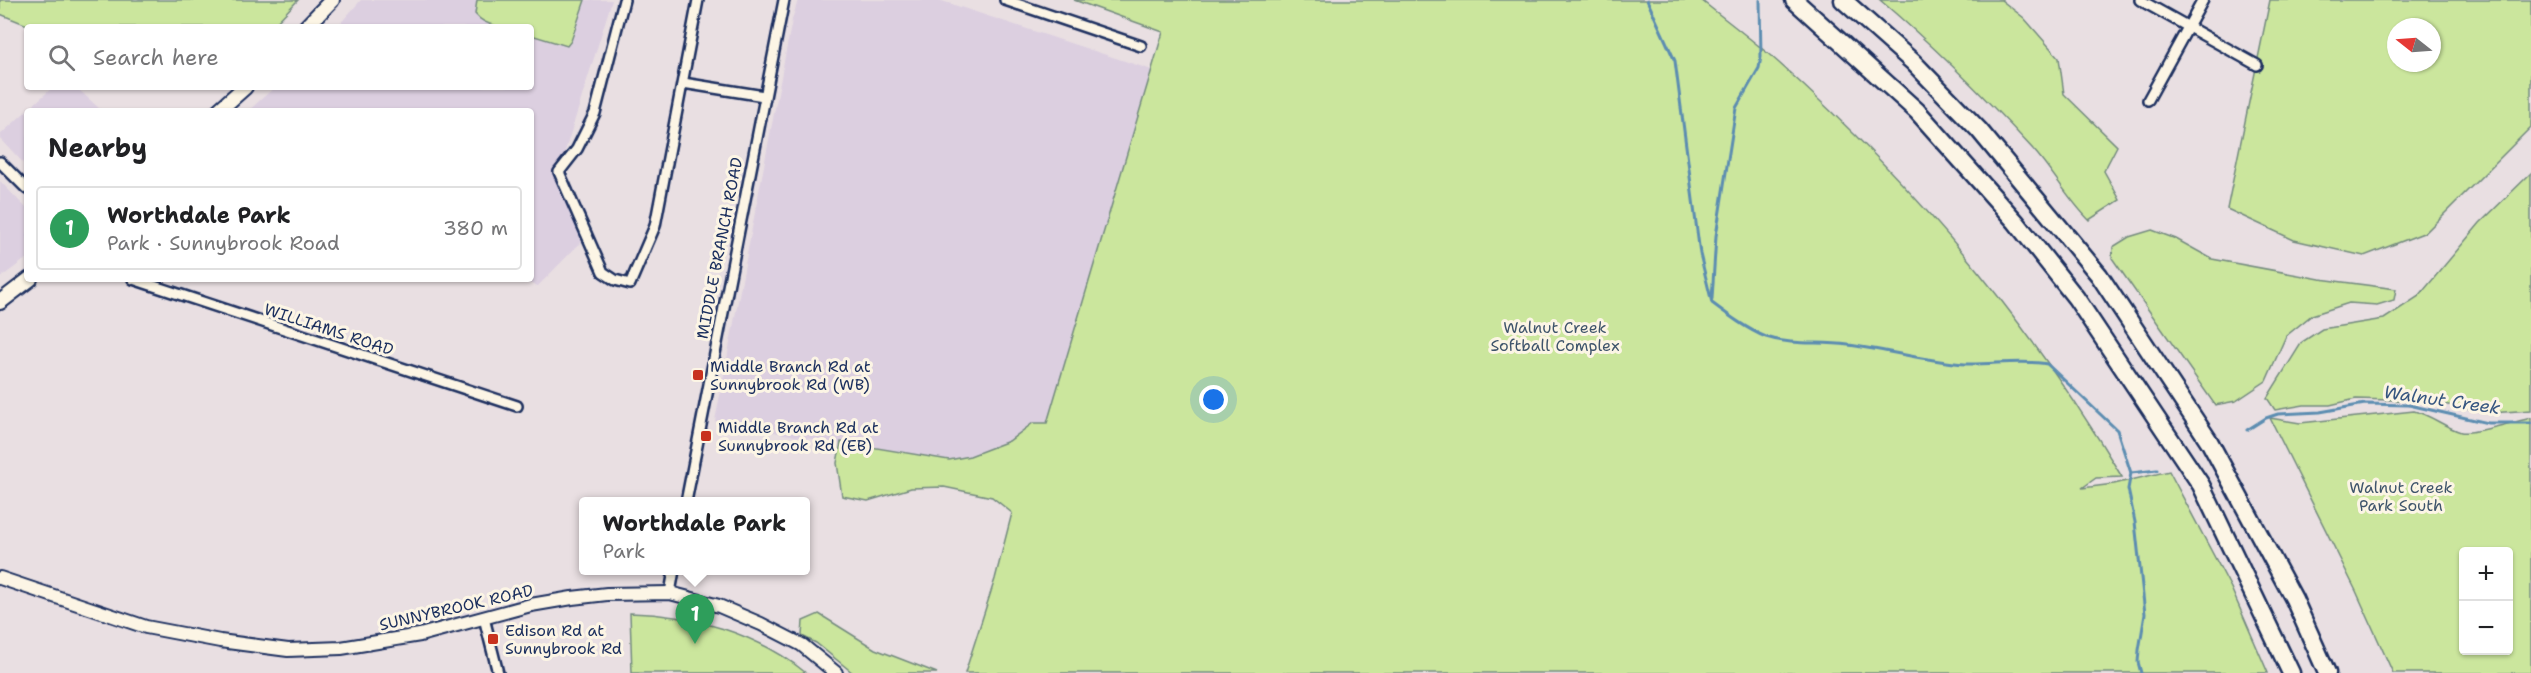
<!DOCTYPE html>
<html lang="en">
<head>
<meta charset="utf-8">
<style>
	:root { --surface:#fff; --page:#f2f2f2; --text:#202124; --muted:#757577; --line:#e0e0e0; --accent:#c8321e }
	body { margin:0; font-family:"Shantell Sans",sans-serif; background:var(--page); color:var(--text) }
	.controls { position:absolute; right:18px; bottom:18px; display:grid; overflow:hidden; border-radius:6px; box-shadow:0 2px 4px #0004 }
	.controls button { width:54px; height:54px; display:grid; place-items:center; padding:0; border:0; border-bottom:2px solid var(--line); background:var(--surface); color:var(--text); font:30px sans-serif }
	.compass { position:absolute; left:2387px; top:18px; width:54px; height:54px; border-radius:50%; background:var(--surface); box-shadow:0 2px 4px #0004; rotate:287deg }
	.you { position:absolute; left:1214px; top:400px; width:21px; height:21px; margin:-15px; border:4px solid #fff; border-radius:50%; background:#1a73e8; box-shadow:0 0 0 9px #1a73e833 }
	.badge { display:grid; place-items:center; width:39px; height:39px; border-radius:50%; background:var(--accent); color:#fff; font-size:20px; font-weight:700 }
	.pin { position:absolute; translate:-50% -50px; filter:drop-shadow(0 2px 3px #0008) }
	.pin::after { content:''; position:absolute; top:32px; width:21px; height:18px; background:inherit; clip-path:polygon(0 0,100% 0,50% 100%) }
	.popup { position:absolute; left:579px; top:497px; width:231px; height:78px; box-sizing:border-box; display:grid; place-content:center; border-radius:6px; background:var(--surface); filter:drop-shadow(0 2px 4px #0005); font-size:20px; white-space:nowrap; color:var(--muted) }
	.popup b { font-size:22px; color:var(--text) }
	.popup::after { content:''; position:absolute; left:50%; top:100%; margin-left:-12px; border:12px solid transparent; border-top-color:var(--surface) }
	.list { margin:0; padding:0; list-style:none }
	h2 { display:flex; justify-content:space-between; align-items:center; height:78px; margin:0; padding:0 24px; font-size:26px }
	h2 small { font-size:20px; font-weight:400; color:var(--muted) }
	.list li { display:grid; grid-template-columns:39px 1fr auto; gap:18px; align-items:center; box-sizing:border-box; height:84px; margin:0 12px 12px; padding:0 12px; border:2px solid var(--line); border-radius:6px }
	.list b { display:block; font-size:22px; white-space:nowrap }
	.list p { margin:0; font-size:20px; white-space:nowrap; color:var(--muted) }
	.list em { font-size:20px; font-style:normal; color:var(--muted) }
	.icon { flex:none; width:33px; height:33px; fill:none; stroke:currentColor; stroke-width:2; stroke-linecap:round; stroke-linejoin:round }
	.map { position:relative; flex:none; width:2531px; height:673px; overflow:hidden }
	.search { position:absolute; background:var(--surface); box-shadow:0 2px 4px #0004; left:24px; top:24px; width:510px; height:66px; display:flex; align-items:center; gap:15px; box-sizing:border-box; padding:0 21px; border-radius:6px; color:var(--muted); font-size:22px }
	.panel { position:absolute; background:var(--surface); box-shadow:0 2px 4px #0004; left:24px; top:108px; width:510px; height:174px; border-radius:6px }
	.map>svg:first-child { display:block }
</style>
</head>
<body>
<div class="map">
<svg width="2531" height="673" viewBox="0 0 2531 673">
	<rect width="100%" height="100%" fill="#e9dfe2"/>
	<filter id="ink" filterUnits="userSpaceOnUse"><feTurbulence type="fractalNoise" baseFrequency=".0167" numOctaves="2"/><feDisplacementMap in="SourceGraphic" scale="12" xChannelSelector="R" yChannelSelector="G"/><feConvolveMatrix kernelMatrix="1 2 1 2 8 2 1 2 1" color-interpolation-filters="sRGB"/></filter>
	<g filter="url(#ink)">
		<g fill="#dccfe0">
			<polygon points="361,0 612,0 557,177 587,236 538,286 517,279 531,279 531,111 248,111 275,87 531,87 531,27 337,27"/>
			<polygon points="798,0 939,0 1152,70 1030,480 715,421 792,20"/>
			<polygon points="53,87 76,87 102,111 27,111 27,167 0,138 0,135"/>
			<polygon points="0,181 27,209 27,258 0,278"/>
		</g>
		<g fill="#cbe69d" stroke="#738a7e" stroke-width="1.5" fill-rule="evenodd">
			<polygon points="0,0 298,0 272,27 32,27 0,14"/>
			<path d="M477,0h108l-14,41 -4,5 -36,-11v-8c-20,0 -43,3 -56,-13z"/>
			<path d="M1074,0h627c26,21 53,41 78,63 135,121 250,258 343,414l-26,1 -14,10 32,-4 55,-13 62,117 37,85h-1303l30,-94 17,-66 -20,-16 -48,-10 -33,1 -43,13 -26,-5 -5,-33 4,-21 108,18 21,-4 39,-15 24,-18h14l116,-391z"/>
			<path d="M1880,0h121l23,18 35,40 5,36 53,52 -13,25 16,29 -31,20c-22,-22 -36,-49 -57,-72 -48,-52 -98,-102 -152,-148z"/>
			<path d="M2270,0h261v127l-105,105 -62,24 -70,-16 -67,-31zM2396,27h36v36h-36z"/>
			<polygon points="2531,173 2531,410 2491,413 2427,401 2356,399 2330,405 2304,405 2275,410 2267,398 2302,342 2322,329 2384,319 2419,296 2480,223"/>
			<polygon points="2152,230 2176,239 2212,259 2320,279 2396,289 2394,300 2377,305 2349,303 2312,315 2286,336 2266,381 2236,401 2215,405 2112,258 2113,247 2129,237"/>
			<path d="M2414,411c17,4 30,16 47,21 11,3 56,-11 70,-14v255h-138l-37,-82 -86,-173 30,5zM2464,552h44v98h-44z"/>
			<path d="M630,613c61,1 129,21 176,60h-174z"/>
			<polygon points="819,614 875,649 937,673 853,673 816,643 802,636 803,621"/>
		</g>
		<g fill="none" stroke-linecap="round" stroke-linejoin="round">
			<g stroke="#5c8db1" stroke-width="3">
				<path d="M1647,0l28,61 25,193 12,49c16,12 36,27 54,34 27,9 54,4 82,8 39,5 77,16 117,19 27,1 55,-5 82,0l70,66 14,43 -3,16 7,33 10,92 -6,36 -1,12 3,11"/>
				<polyline points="1712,299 1716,236 1736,108 1759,68 1761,57 1760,0"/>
				<polyline points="2247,430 2266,418 2278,414 2320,412 2365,404 2409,405 2488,423 2531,423"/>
				<polyline points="2131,473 2157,470"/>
			</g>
			<defs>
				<g id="minor">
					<polyline points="624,0 595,113 577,149 559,172 603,272 615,280 630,284 655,226 698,0"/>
					<polyline points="1005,0 1141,46"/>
					<polyline points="2140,0 2257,65"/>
					<polyline points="683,83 764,96"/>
					<polyline points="2148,100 2203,0"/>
					<polyline points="0,162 27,189"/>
					<polyline points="133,279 517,406"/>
					<polyline points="686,502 784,0"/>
					<polyline points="670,593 674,570"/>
					<polyline points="484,618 498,673"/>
				</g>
				<polyline id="secondary" points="0,578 146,627 220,641 288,650 341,648 420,635 531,605 572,598 607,594 670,593 719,606 761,624 802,645 836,673"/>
				<g id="primary">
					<polyline points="306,27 332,0"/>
					<polyline points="218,111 245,87"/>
					<polyline points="0,302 30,279"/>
				</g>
				<g id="motorway">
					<polyline points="1794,0 1917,111 2016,222 2076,298 2201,485 2291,673"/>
					<polyline points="1843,0 1913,62 1979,130 2099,275 2209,441 2294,599 2327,673"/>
				</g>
			</defs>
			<use href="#minor" stroke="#1b2f5e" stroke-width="14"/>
			<use href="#secondary" stroke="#1b2f5e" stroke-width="16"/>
			<use href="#primary" stroke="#1b2f5e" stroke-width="18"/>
			<use href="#motorway" stroke="#1b2f5e" stroke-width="21"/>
			<use href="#minor" stroke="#fcf5e5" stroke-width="9"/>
			<use href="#secondary" stroke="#fcf5e5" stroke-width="12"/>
			<use href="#primary" stroke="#fcf5e5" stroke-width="14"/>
			<use href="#motorway" stroke="#fcf5e5" stroke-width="16"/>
		</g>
	</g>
	<g fill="#c8321e" stroke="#fcf5e5" stroke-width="2">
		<rect x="692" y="369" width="12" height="12" rx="3"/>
		<rect x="700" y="430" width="12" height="12" rx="3"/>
		<rect x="487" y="633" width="12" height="12" rx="3"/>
	</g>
	<g text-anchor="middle" stroke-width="6" stroke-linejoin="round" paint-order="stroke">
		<g font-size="16" fill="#1b2f5e" stroke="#fcf5e5">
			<text transform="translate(719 248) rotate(-79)" y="6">MIDDLE BRANCH ROAD</text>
			<text transform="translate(329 329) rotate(18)" y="6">WILLIAMS ROAD</text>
			<text transform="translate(456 607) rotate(-13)" y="6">SUNNYBROOK ROAD</text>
		</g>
		<g font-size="16" fill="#3e546b" stroke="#fcf5e5">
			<text x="1555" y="333">Walnut Creek<tspan x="1555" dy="18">Softball Complex</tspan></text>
			<text x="2401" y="493">Walnut Creek<tspan x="2401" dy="18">Park South</tspan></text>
		</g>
		<g font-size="16" fill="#1b2f5e" stroke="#fcf5e5" text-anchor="start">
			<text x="710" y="372">Middle Branch Rd at<tspan x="710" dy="18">Sunnybrook Rd (WB)</tspan></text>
			<text x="718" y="433">Middle Branch Rd at<tspan x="718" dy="18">Sunnybrook Rd (EB)</tspan></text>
			<text x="505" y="636">Edison Rd at<tspan x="505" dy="18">Sunnybrook Rd</tspan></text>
		</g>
		<g font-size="18" font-style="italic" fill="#365680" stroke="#fcf5e5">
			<text transform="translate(2442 400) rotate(8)" y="6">Walnut Creek</text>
		</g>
	</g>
</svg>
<div class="controls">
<button>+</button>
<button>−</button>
</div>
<svg class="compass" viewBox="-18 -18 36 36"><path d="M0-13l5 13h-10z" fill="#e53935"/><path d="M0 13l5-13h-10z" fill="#757577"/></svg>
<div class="you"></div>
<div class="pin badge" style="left:695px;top:644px;background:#2e9e5b">1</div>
<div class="popup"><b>Worthdale Park</b>Park</div>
<div class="search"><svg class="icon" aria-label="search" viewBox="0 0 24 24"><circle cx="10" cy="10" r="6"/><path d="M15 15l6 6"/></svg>Search here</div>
<section class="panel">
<h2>Nearby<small></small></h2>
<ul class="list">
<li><span class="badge" style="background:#2e9e5b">1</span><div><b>Worthdale Park</b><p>Park · Sunnybrook Road</p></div><em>380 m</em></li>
</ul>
</section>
</div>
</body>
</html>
